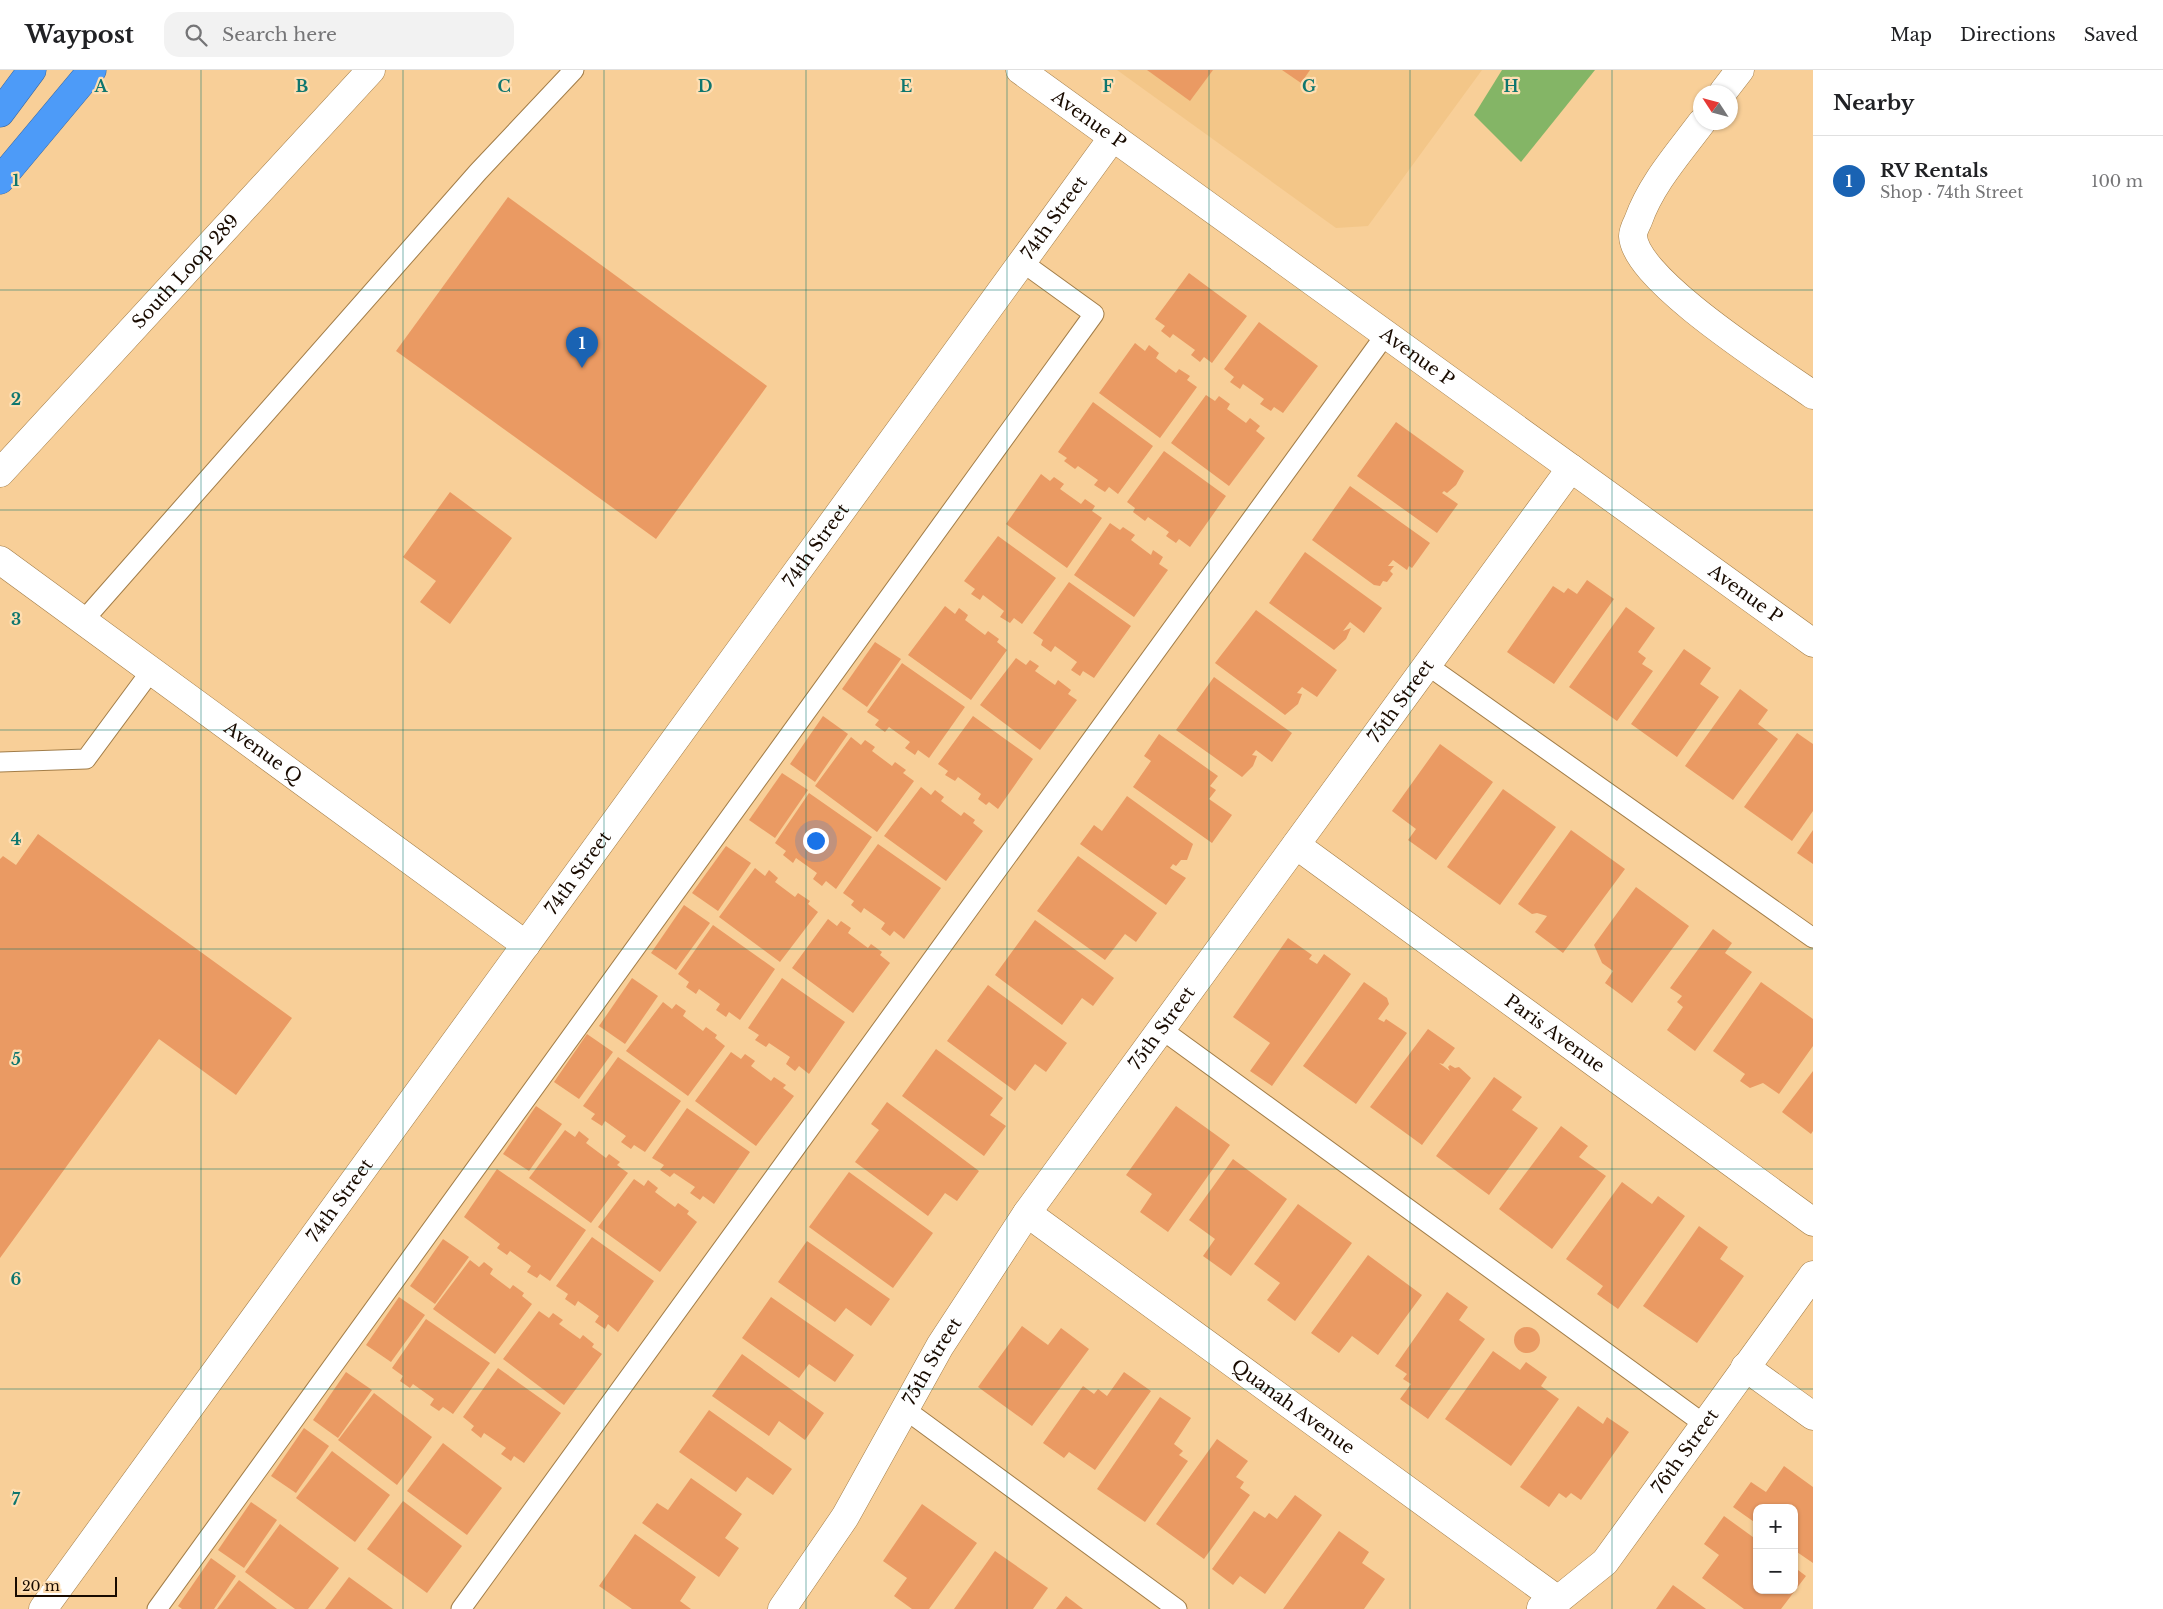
<!DOCTYPE html>
<html lang="en">
<head>
<meta charset="utf-8">
<style>
	:root { --surface:#fff; --page:#f2f2f2; --text:#202124; --muted:#757577; --line:#e0e0e0; --accent:#1a63b3 }
	body { margin:0; font-family:"Libre Baskerville",serif; background:var(--page); color:var(--text) }
	.controls { position:absolute; right:15px; bottom:15px; display:grid; overflow:hidden; border-radius:10px; box-shadow:0 1px 4px #0004 }
	.controls button { width:45px; height:45px; display:grid; place-items:center; padding:0; border:0; border-bottom:1px solid var(--line); background:var(--surface); color:var(--text); font:25px sans-serif }
	.compass { position:absolute; left:1693px; top:15px; width:45px; height:45px; border-radius:50%; background:var(--surface); box-shadow:0 1px 4px #0004; rotate:306deg }
	.scale { position:absolute; left:15px; bottom:12px; width:102px; box-sizing:border-box; padding-left:5px; border:2px solid #190b00; border-top:0; font-size:14px; line-height:18px; white-space:nowrap; color:#190b00; -webkit-text-stroke:4px #ffdeb2; paint-order:stroke }
	.you { position:absolute; left:815px; top:770px; width:18px; height:18px; margin:-12px; border:4px solid #fff; border-radius:50%; background:#1a73e8; box-shadow:0 0 0 8px #1a73e833 }
	.badge { display:grid; place-items:center; width:32px; height:32px; border-radius:50%; background:var(--accent); color:#fff; font-size:16px; font-weight:700 }
	.pin { position:absolute; translate:-50% -41px; filter:drop-shadow(0 1px 2px #0008) }
	.pin::after { content:''; position:absolute; top:26px; width:18px; height:15px; background:inherit; clip-path:polygon(0 0,100% 0,50% 100%) }
	.list { margin:0; padding:0; list-style:none }
	h2 { display:flex; justify-content:space-between; align-items:center; height:65px; margin:0; padding:0 20px; font-size:21px }
	h2 small { font-size:16px; font-weight:400; color:var(--muted) }
	.list li { display:grid; grid-template-columns:32px 1fr auto; gap:15px; align-items:center; box-sizing:border-box; height:90px; padding:0 20px; border-top:1px solid var(--line) }
	.list b { display:block; font-size:19px; white-space:nowrap }
	.list p { margin:0; font-size:16px; white-space:nowrap; color:var(--muted) }
	.list em { font-size:16px; font-style:normal; color:var(--muted) }
	.icon { flex:none; width:28px; height:28px; fill:none; stroke:currentColor; stroke-width:2; stroke-linecap:round; stroke-linejoin:round }
	.map { position:relative; flex:none; width:1813px; height:1539px; overflow:hidden }
	header { display:flex; align-items:center; gap:30px; box-sizing:border-box; height:70px; padding:0 25px; background:var(--surface); border-bottom:1px solid var(--line) }
	header strong { font-size:24px }
	nav { display:flex; gap:28px; margin-inline-start:auto; font-size:18px }
	.search { width:350px; height:45px; background:var(--page); display:flex; align-items:center; gap:12px; box-sizing:border-box; padding:0 18px; border-radius:15px; color:var(--muted); font-size:19px }
	main { display:flex }
	aside { flex:1; background:var(--surface) }
	.map>svg:first-child { display:block }
</style>
</head>
<body>
<header>
<strong>Waypost</strong>
<div class="search"><svg class="icon" aria-label="search" viewBox="0 0 24 24"><circle cx="10" cy="10" r="6"/><path d="M15 15l6 6"/></svg>Search here</div>
<nav><a>Map</a><a>Directions</a><a>Saved</a></nav>
</header>
<main>
<div class="map">
<svg width="1813" height="1539" viewBox="0 0 1813 1539">
	<rect width="100%" height="100%" fill="#f8cf98"/>
	<polygon fill="#f3c688" points="1117,0 1482,0 1368,156 1336,158"/>
	<polygon fill="#84b566" points="1502,0 1595,0 1521,92 1474,45"/>
	<g fill="#ea9a63">
		<polygon points="1147,0 1213,0 1190,31"/>
		<polygon points="1282,0 1310,0 1301,13"/>
		<polygon points="508,127 767,316 656,469 396,281"/>
		<polygon points="1189,203 1247,246 1212,293 1204,287 1200,292 1191,285 1195,280 1173,264 1170,268 1161,261 1165,256 1155,249"/>
		<polygon points="1259,252 1318,296 1283,343 1274,337 1271,341 1260,334 1264,329 1243,314 1240,319 1230,312 1234,307 1224,299"/>
		<polygon points="1135,273 1145,281 1149,275 1159,283 1156,288 1176,303 1179,299 1190,306 1187,310 1197,317 1160,368 1099,323"/>
		<polygon points="1206,325 1215,331 1219,326 1230,334 1227,339 1246,353 1250,348 1260,356 1256,361 1265,368 1229,416 1171,373"/>
		<polygon points="1093,332 1153,376 1118,424 1109,417 1105,422 1094,415 1098,410 1078,396 1075,399 1064,391 1067,388 1058,382"/>
		<polygon points="1396,352 1464,401 1456,415 1447,423 1444,421 1442,423 1458,434 1437,463 1357,406"/>
		<polygon points="1164,381 1226,426 1190,477 1179,469 1176,473 1166,466 1169,462 1148,447 1145,451 1133,442 1135,438 1127,432"/>
		<polygon points="1041,404 1050,411 1054,407 1064,414 1060,419 1081,434 1085,429 1095,436 1092,441 1102,448 1067,498 1006,454"/>
		<polygon points="1350,416 1430,473 1412,498 1409,496 1407,500 1393,490 1388,496 1394,496 1390,501 1393,504 1387,512 1383,511 1380,516 1374,515 1312,470"/>
		<polygon points="450,422 512,468 450,554 420,532 436,511 403,487"/>
		<polygon points="1110,453 1120,460 1123,457 1135,465 1131,470 1151,485 1153,480 1163,487 1159,494 1168,500 1134,547 1074,505"/>
		<polygon points="998,466 1056,508 1022,554 1014,548 1010,553 1000,547 1004,541 983,525 980,530 971,524 975,519 964,511"/>
		<polygon points="1305,482 1382,538 1364,563 1350,552 1343,561 1351,558 1346,569 1334,580 1269,533"/>
		<polygon points="1587,510 1614,529 1554,614 1507,582 1553,516 1564,523 1568,518 1577,524"/>
		<polygon points="1069,512 1131,556 1094,608 1083,601 1080,606 1071,600 1077,592 1055,576 1051,582 1041,575 1043,570 1033,563"/>
		<polygon points="945,536 955,544 959,538 968,545 965,550 985,565 988,561 999,569 997,572 1007,580 971,630 908,585"/>
		<polygon points="1626,537 1655,558 1638,582 1646,588 1642,594 1653,601 1617,651 1569,617"/>
		<polygon points="1256,540 1337,600 1317,627 1302,617 1297,623 1302,624 1298,634 1285,645 1215,593"/>
		<polygon points="875,572 901,589 867,637 842,619"/>
		<polygon points="1684,579 1711,598 1700,614 1719,627 1677,687 1631,654"/>
		<polygon points="1016,588 1026,595 1030,590 1039,596 1035,601 1055,615 1058,610 1071,620 1068,624 1077,630 1040,680 980,635"/>
		<polygon points="902,593 965,637 929,688 918,680 915,685 905,678 910,672 889,657 885,662 875,655 879,650 867,642"/>
		<polygon points="1214,607 1292,663 1272,692 1256,680 1252,685 1257,686 1253,696 1242,707 1176,660"/>
		<polygon points="1740,619 1768,640 1758,654 1778,669 1733,730 1685,696"/>
		<polygon points="823,646 848,664 815,712 790,694"/>
		<polygon points="973,646 1033,689 998,739 989,732 986,735 978,729 981,724 958,707 955,711 945,705 948,701 938,694"/>
		<polygon points="1797,663 1813,674 1813,741 1792,771 1744,737"/>
		<polygon points="1159,664 1218,706 1210,716 1216,720 1209,729 1232,745 1212,773 1133,717 1151,691 1144,686"/>
		<polygon points="851,667 861,675 865,670 875,677 872,681 892,696 895,692 906,700 903,703 914,711 877,762 815,716"/>
		<polygon points="1440,674 1493,712 1436,790 1408,770 1416,759 1392,741"/>
		<polygon points="782,703 808,720 775,768 749,750"/>
		<polygon points="921,717 931,725 935,720 944,727 941,731 961,746 964,742 975,750 973,753 983,761 946,811 884,766"/>
		<polygon points="1503,719 1556,757 1500,835 1447,797"/>
		<polygon points="809,723 872,767 836,819 826,811 822,816 813,809 817,803 796,788 793,793 783,785 786,781 775,773"/>
		<polygon points="1127,726 1193,774 1187,790 1181,790 1176,796 1173,794 1170,798 1186,808 1166,835 1080,774 1094,755 1102,761"/>
		<polygon points="1571,760 1625,799 1563,883 1535,862 1547,846 1537,843 1532,844 1518,834"/>
		<polygon points="1813,760 1813,794 1797,783"/>
		<polygon points="38,764 292,948 236,1025 159,969 0,1188 0,789 3,786 16,795"/>
		<polygon points="878,774 941,818 904,869 894,861 890,866 881,859 885,853 864,838 861,843 851,835 854,831 843,823"/>
		<polygon points="726,776 751,793 718,841 692,823"/>
		<polygon points="1078,786 1157,843 1136,872 1125,864 1105,890 1037,841"/>
		<polygon points="755,798 765,806 769,800 778,808 775,812 795,827 798,823 810,831 808,834 818,842 780,892 719,847"/>
		<polygon points="1636,817 1689,856 1632,933 1605,913 1613,901 1602,893 1594,875"/>
		<polygon points="684,835 710,853 676,900 651,883"/>
		<polygon points="828,849 837,856 841,851 851,858 848,863 868,878 871,874 882,882 880,885 890,893 853,943 792,898"/>
		<polygon points="1035,850 1114,908 1093,936 1082,928 1062,955 995,905"/>
		<polygon points="713,855 775,899 740,950 729,942 726,947 716,940 720,934 699,919 696,924 686,917 689,912 678,904"/>
		<polygon points="1713,859 1732,873 1725,883 1752,902 1695,981 1667,960 1683,937 1677,932 1682,926 1670,918"/>
		<polygon points="1288,868 1312,885 1309,889 1317,894 1324,884 1351,904 1272,1016 1250,1001 1270,973 1233,947"/>
		<polygon points="632,908 658,926 625,974 599,956"/>
		<polygon points="782,908 845,952 809,1004 799,996 795,1001 786,994 790,987 769,973 766,977 755,970 759,965 748,958"/>
		<polygon points="1364,912 1387,928 1389,934 1378,949 1384,952 1386,949 1407,963 1356,1034 1303,996"/>
		<polygon points="1761,912 1813,949 1813,976 1779,1024 1763,1013 1750,1018 1740,1011 1745,1004 1713,981"/>
		<polygon points="988,915 1067,973 1046,1002 1035,994 1015,1021 947,971"/>
		<polygon points="663,932 672,939 676,934 686,941 683,946 703,961 706,957 717,965 715,968 725,976 688,1026 626,981"/>
		<polygon points="1428,959 1455,978 1443,994 1439,993 1450,1001 1448,997 1450,995 1455,998 1459,997 1471,1008 1422,1075 1370,1037"/>
		<polygon points="587,964 613,982 579,1029 554,1012"/>
		<polygon points="936,979 1003,1028 990,1045 1006,1056 984,1086 902,1026"/>
		<polygon points="731,982 741,989 745,984 755,991 751,996 771,1011 774,1007 786,1015 783,1018 794,1026 756,1076 695,1031"/>
		<polygon points="618,987 681,1031 645,1082 634,1075 631,1079 621,1072 626,1066 605,1051 602,1056 591,1049 595,1044 583,1036"/>
		<polygon points="1813,1001 1813,1061 1811,1064 1782,1042"/>
		<polygon points="1494,1007 1522,1027 1512,1040 1538,1058 1489,1125 1436,1086"/>
		<polygon points="887,1032 979,1101 957,1131 945,1123 928,1146 855,1092 879,1060 871,1054"/>
		<polygon points="536,1036 562,1054 529,1101 503,1084"/>
		<polygon points="1176,1036 1230,1075 1168,1162 1140,1142 1152,1124 1126,1105"/>
		<polygon points="687,1038 750,1082 714,1134 703,1126 700,1130 690,1123 695,1117 674,1103 670,1107 660,1100 664,1095 652,1088"/>
		<polygon points="1561,1056 1588,1076 1579,1087 1606,1106 1552,1179 1499,1139"/>
		<polygon points="565,1060 575,1067 579,1061 589,1069 586,1073 606,1088 609,1084 620,1092 617,1095 628,1103 591,1153 529,1108"/>
		<polygon points="1233,1089 1287,1129 1231,1206 1203,1186 1215,1169 1189,1150"/>
		<polygon points="497,1099 586,1160 550,1211 540,1204 537,1208 527,1202 531,1196 510,1181 507,1185 497,1178 500,1174 464,1147"/>
		<polygon points="849,1102 933,1163 893,1218 809,1157"/>
		<polygon points="634,1109 644,1116 648,1110 658,1118 655,1122 675,1137 678,1133 689,1141 687,1144 697,1152 660,1202 598,1157"/>
		<polygon points="1622,1112 1652,1134 1658,1126 1685,1146 1618,1239 1597,1224 1603,1216 1566,1189"/>
		<polygon points="1298,1134 1352,1173 1295,1251 1267,1230 1280,1213 1254,1194"/>
		<polygon points="1699,1156 1728,1177 1720,1189 1744,1206 1697,1273 1643,1236"/>
		<polygon points="592,1167 654,1211 618,1262 608,1254 605,1259 595,1252 599,1246 578,1231 575,1236 565,1229 568,1224 556,1216"/>
		<polygon points="443,1169 469,1187 435,1234 410,1216"/>
		<polygon points="807,1171 890,1229 871,1256 846,1238 835,1252 778,1212"/>
		<polygon points="1368,1185 1422,1225 1378,1285 1352,1266 1339,1283 1311,1263"/>
		<polygon points="470,1190 479,1197 484,1192 493,1199 490,1204 510,1219 513,1215 524,1223 522,1226 532,1234 495,1284 433,1239"/>
		<polygon points="1447,1222 1468,1237 1459,1250 1485,1269 1428,1349 1400,1329 1411,1314 1403,1309 1407,1304 1395,1296"/>
		<polygon points="399,1227 425,1245 391,1292 366,1275"/>
		<polygon points="771,1227 854,1285 835,1312 809,1294 799,1308 742,1268"/>
		<polygon points="539,1241 549,1248 553,1243 563,1250 559,1254 580,1269 583,1265 594,1274 592,1277 602,1284 564,1335 503,1289"/>
		<polygon points="426,1249 490,1293 453,1344 443,1337 439,1341 430,1335 434,1329 413,1314 410,1318 400,1311 403,1306 392,1298"/>
		<polygon points="1022,1256 1048,1275 1061,1258 1089,1279 1032,1356 978,1317"/>
		<circle cx="1527" cy="1270" r="13"/>
		<polygon points="1493,1281 1520,1300 1526,1292 1547,1307 1541,1316 1559,1329 1511,1396 1445,1349"/>
		<polygon points="742,1284 824,1343 805,1370 779,1351 769,1366 712,1326"/>
		<polygon points="498,1298 561,1343 524,1393 514,1386 511,1391 501,1384 506,1378 484,1363 481,1368 471,1360 474,1356 463,1347"/>
		<polygon points="346,1302 372,1320 338,1368 313,1350"/>
		<polygon points="1124,1302 1151,1321 1095,1400 1069,1382 1064,1388 1043,1373 1083,1316 1094,1324 1098,1319 1107,1326"/>
		<polygon points="374,1323 432,1367 397,1415 338,1370"/>
		<polygon points="1160,1327 1191,1348 1174,1374 1183,1381 1179,1385 1188,1391 1145,1452 1097,1419"/>
		<polygon points="1578,1336 1603,1354 1607,1347 1629,1362 1581,1430 1571,1423 1566,1428 1559,1423 1549,1437 1520,1417"/>
		<polygon points="709,1340 792,1399 773,1425 747,1407 736,1422 679,1382"/>
		<polygon points="304,1358 329,1376 296,1423 271,1406"/>
		<polygon points="1217,1369 1248,1391 1236,1407 1244,1412 1240,1418 1250,1425 1204,1489 1156,1454"/>
		<polygon points="443,1373 502,1418 467,1465 407,1421"/>
		<polygon points="332,1381 390,1425 355,1472 296,1428"/>
		<polygon points="1784,1396 1813,1417 1813,1493 1794,1480 1794,1438 1757,1438 1757,1454 1733,1437 1751,1412 1766,1422"/>
		<polygon points="691,1408 742,1444 725,1468 739,1478 719,1507 642,1453 657,1433 668,1440"/>
		<polygon points="1295,1425 1322,1445 1265,1524 1240,1506 1233,1515 1212,1499 1254,1441 1265,1448 1269,1443 1277,1449"/>
		<polygon points="403,1431 462,1476 427,1523 367,1479"/>
		<polygon points="251,1432 277,1450 244,1498 218,1480"/>
		<polygon points="922,1434 977,1473 929,1539 912,1539 894,1526 907,1508 883,1491"/>
		<polygon points="1724,1446 1757,1470 1757,1520 1794,1520 1794,1497 1806,1506 1781,1539 1744,1539 1702,1508 1719,1485 1704,1474"/>
		<polygon points="280,1454 339,1498 308,1539 295,1539 245,1502"/>
		<polygon points="1339,1461 1369,1482 1362,1493 1385,1509 1364,1539 1283,1539"/>
		<polygon points="635,1464 696,1507 680,1531 691,1539 632,1539 599,1516"/>
		<polygon points="995,1481 1048,1518 1033,1539 954,1539"/>
		<polygon points="211,1488 236,1506 214,1539 182,1539 178,1536"/>
		<polygon points="349,1507 393,1539 325,1539"/>
		<polygon points="239,1510 277,1539 217,1539"/>
		<polygon points="1673,1515 1706,1539 1656,1539"/>
		<polygon points="1066,1526 1083,1539 1056,1539"/>
	</g>
	<g fill="none" stroke-linecap="round" stroke-linejoin="round">
		<defs>
			<g id="service">
				<polyline points="83,551 478,102 574,0"/>
				<polyline points="1427,595 1813,868"/>
				<polyline points="0,692 86,689 151,601"/>
				<polyline points="1161,959 1704,1354"/>
				<polyline points="906,1340 1177,1539"/>
				<polyline points="157,1539 1094,244 1022,192"/>
				<polyline points="461,1539 1386,264"/>
			</g>
			<g id="minor">
				<polyline points="1723,22 1740,0"/>
				<path d="M1702,52c-24,32 -51,62 -64,99 -2,4 -5,11 -5,15 2,44 142,132 180,159"/>
				<path id="s1" d="M0,490l526,385"/>
				<path id="s2" d="M1296,775l517,377"/>
				<path id="s3" d="M1027,1143l531,387"/>
				<polyline points="1745,1297 1813,1346"/>
				<path id="s4" d="M1541,1538l17,-8 47,-38 208,-287"/>
				<path id="s5" d="M43,1539l1070,-1472"/>
				<path id="s6" d="M782,1539l63,-92 95,-171 87,-133 544,-745"/>
			</g>
			<g id="tertiary">
				<path id="s7" d="M1020,0l793,573"/>
			</g>
			<g id="secondary">
				<path id="s8" d="M0,403l371,-403"/>
			</g>
			<g id="motorway">
				<polyline points="0,43 32,0"/>
				<polyline points="0,110 92,0"/>
			</g>
		</defs>
		<use href="#service" stroke="#a27d48" stroke-width="21"/>
		<use href="#minor" stroke="#a27d48" stroke-width="29"/>
		<use href="#tertiary" stroke="#a27d48" stroke-width="29"/>
		<use href="#secondary" stroke="#a27d48" stroke-width="29"/>
		<use href="#motorway" stroke="#3b69a1" stroke-width="29"/>
		<use href="#service" stroke="#fff" stroke-width="19"/>
		<use href="#minor" stroke="#fff" stroke-width="28"/>
		<use href="#tertiary" stroke="#fff" stroke-width="28"/>
		<use href="#secondary" stroke="#fff" stroke-width="28"/>
		<use href="#motorway" stroke="#4d9bf8" stroke-width="28"/>
	</g>
	<path fill="none" stroke="#0f766e" stroke-width="1" stroke-opacity="0.55" d="M201,0v1539M403,0v1539M604,0v1539M806,0v1539M1007,0v1539M1209,0v1539M1410,0v1539M1612,0v1539M0,220h1813M0,440h1813M0,660h1813M0,879h1813M0,1099h1813M0,1319h1813"/>
	<g text-anchor="middle" stroke-width="4.5" stroke-linejoin="round" paint-order="stroke">
		<g font-size="18" fill="#190b00" stroke="#ffdeb2">
			<text dy="6" stroke="none"><textPath href="#s7" startOffset="85">Avenue P</textPath></text>
			<text dy="6" stroke="none"><textPath href="#s5" startOffset="1720">74th Street</textPath></text>
			<text dy="6" stroke="none"><textPath href="#s8" startOffset="274">South Loop 289</textPath></text>
			<text dy="6" stroke="none"><textPath href="#s7" startOffset="490">Avenue P</textPath></text>
			<text dy="6" stroke="none"><textPath href="#s5" startOffset="1315">74th Street</textPath></text>
			<text dy="6" stroke="none"><textPath href="#s7" startOffset="895">Avenue P</textPath></text>
			<text dy="6" stroke="none"><textPath href="#s6" startOffset="1100">75th Street</textPath></text>
			<text dy="6" stroke="none"><textPath href="#s1" startOffset="326">Avenue Q</textPath></text>
			<text dy="6" stroke="none"><textPath href="#s5" startOffset="910">74th Street</textPath></text>
			<text dy="6" stroke="none"><textPath href="#s6" startOffset="695">75th Street</textPath></text>
			<text dy="6" stroke="none"><textPath href="#s2" startOffset="320">Paris Avenue</textPath></text>
			<text dy="6" stroke="none"><textPath href="#s5" startOffset="505">74th Street</textPath></text>
			<text dy="6" stroke="none"><textPath href="#s6" startOffset="290">75th Street</textPath></text>
			<text dy="6" stroke="none"><textPath href="#s3" startOffset="329">Quanah Avenue</textPath></text>
			<text dy="6" stroke="none"><textPath href="#s4" startOffset="216">76th Street</textPath></text>
		</g>
	</g>
	<g font-size="16" text-anchor="middle" font-weight="bold" fill="#0f766e" stroke="#ffdeb2" stroke-width="4.5" stroke-linejoin="round" paint-order="stroke">
		<text x="101" y="22">A</text>
		<text x="302" y="22">B</text>
		<text x="504" y="22">C</text>
		<text x="705" y="22">D</text>
		<text x="906" y="22">E</text>
		<text x="1108" y="22">F</text>
		<text x="1309" y="22">G</text>
		<text x="1511" y="22">H</text>
		<text x="16" y="116">1</text>
		<text x="16" y="335">2</text>
		<text x="16" y="555">3</text>
		<text x="16" y="775">4</text>
		<text x="16" y="995">5</text>
		<text x="16" y="1215">6</text>
		<text x="16" y="1435">7</text>
	</g>
</svg>
<div class="controls">
<button>+</button>
<button>−</button>
</div>
<svg class="compass" viewBox="-18 -18 36 36"><path d="M0-13l5 13h-10z" fill="#e53935"/><path d="M0 13l5-13h-10z" fill="#757577"/></svg>
<div class="scale">20 m</div>
<div class="you"></div>
<div class="pin badge" style="left:582px;top:298px">1</div>
</div>
<aside>
<h2>Nearby<small></small></h2>
<ul class="list">
<li><span class="badge">1</span><div><b>RV Rentals</b><p>Shop · 74th Street</p></div><em>100 m</em></li>
</ul>
</aside>
</main>
</body>
</html>
